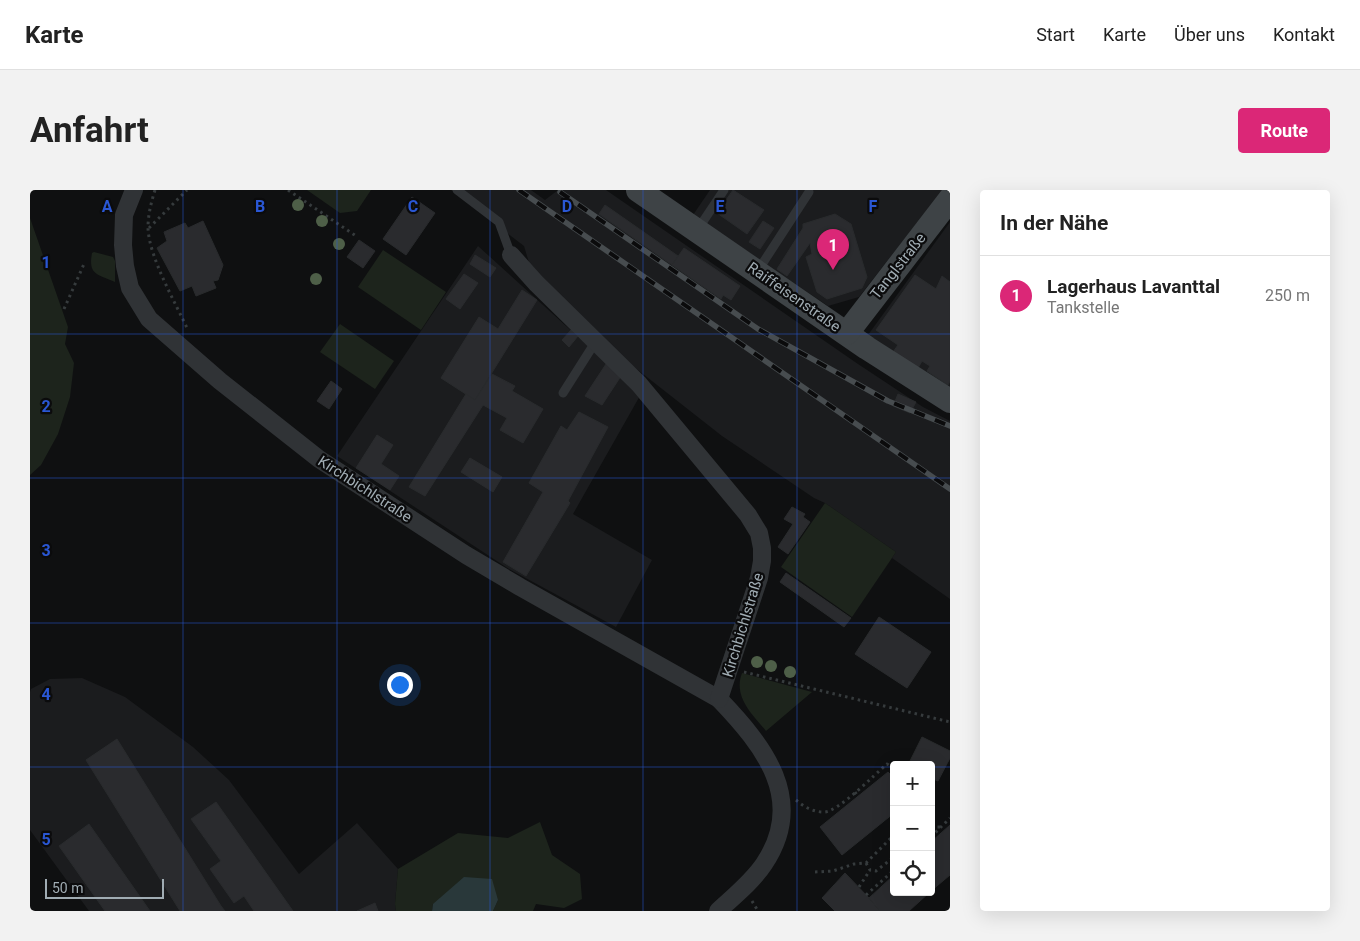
<!DOCTYPE html>
<html lang="de">
<head>
<meta charset="utf-8">
<style>
	:root { --surface:#fff; --page:#f2f2f2; --text:#222; --muted:#767676; --line:#e0e0e0; --accent:#db2777 }
	body { margin:0; font-family:Roboto,sans-serif; background:var(--page); color:var(--text) }
	.controls { position:absolute; right:15px; bottom:15px; display:grid; overflow:hidden; border-radius:5px; box-shadow:0 5px 20px #0002 }
	.controls button { width:45px; height:45px; display:grid; place-items:center; padding:0; border:0; border-bottom:1px solid var(--line); background:var(--surface); color:var(--text); font:25px sans-serif }
	.scale { position:absolute; left:15px; bottom:12px; width:119px; box-sizing:border-box; padding-left:5px; border:2px solid #a0acb3; border-top:0; font-size:14px; line-height:18px; white-space:nowrap; color:#a0acb3; -webkit-text-stroke:4px #0b0b0c; paint-order:stroke }
	.you { position:absolute; left:369px; top:494px; width:18px; height:18px; margin:-12px; border:4px solid #fff; border-radius:50%; background:#1a73e8; box-shadow:0 0 0 8px #1a73e833 }
	.badge { display:grid; place-items:center; width:32px; height:32px; border-radius:50%; background:var(--accent); color:#fff; font-size:16px; font-weight:700 }
	.pin { position:absolute; translate:-50% -41px; filter:drop-shadow(0 1px 2px #0008) }
	.pin::after { content:''; position:absolute; top:26px; width:18px; height:15px; background:inherit; clip-path:polygon(0 0,100% 0,50% 100%) }
	.list { margin:0; padding:0; list-style:none }
	h2 { display:flex; justify-content:space-between; align-items:center; height:65px; margin:0; padding:0 20px; font-size:21px }
	h2 small { font-size:16px; font-weight:400; color:var(--muted) }
	.list li { display:grid; grid-template-columns:32px 1fr auto; gap:15px; align-items:center; box-sizing:border-box; height:80px; padding:0 20px; border-top:1px solid var(--line) }
	.list b { display:block; font-size:19px; white-space:nowrap }
	.list p { margin:0; font-size:16px; white-space:nowrap; color:var(--muted) }
	.list em { font-size:16px; font-style:normal; color:var(--muted) }
	.icon { flex:none; width:28px; height:28px; fill:none; stroke:currentColor; stroke-width:2; stroke-linecap:round; stroke-linejoin:round }
	.map { position:relative; flex:none; width:920px; height:721px; overflow:hidden; border-radius:5px }
	header { display:flex; align-items:center; gap:30px; box-sizing:border-box; height:70px; padding:0 25px; background:var(--surface); border-bottom:1px solid var(--line) }
	header strong { font-size:24px }
	nav { display:flex; gap:28px; margin-inline-start:auto; font-size:18px }
	.intro { display:flex; align-items:center; justify-content:space-between; box-sizing:border-box; height:120px; padding:0 30px }
	h1 { margin:0; font-size:35px }
	.button { padding:12px 22px; border-radius:5px; background:var(--accent); color:#fff; font-size:18px; font-weight:700 }
	main { display:flex; gap:30px; padding:0 30px }
	aside { flex:1; background:var(--surface); border-radius:5px; box-shadow:0 5px 20px #0002 }
	.map>svg:first-child { display:block }
</style>
</head>
<body>
<header>
<strong>Karte</strong>
<nav><a>Start</a><a>Karte</a><a>Über uns</a><a>Kontakt</a></nav>
</header>
<div class="intro"><h1>Anfahrt</h1><a class="button">Route</a></div>
<main>
<div class="map">
<svg width="920" height="721" viewBox="0 0 920 721">
	<rect width="100%" height="100%" fill="#0f1011"/>
	<g fill="#1b1c1e">
		<polygon points="421,0 501,0 515,10 528,0 576,0 828,174 893,217 920,231 920,409 862,368 866,362 795,313 784,308 692,246 599,173 500,76 494,56"/>
		<polygon points="680,0 913,0 829,107 798,116 663,25"/>
		<polygon points="920,32 920,197 838,145"/>
		<polygon points="448,56 611,204 543,324 622,370 586,437 479,379 307,266"/>
		<polygon points="52,488 95,507 163,557 199,590 269,684 327,633 368,679 365,714 366,721 59,721 0,640 0,502 1,499 20,489"/>
	</g>
	<g fill="#1d241c">
		<polygon points="277,0 341,0 327,21 310,23"/>
		<polygon points="0,28 38,137 35,154 44,173 40,207 28,244 11,275 0,285"/>
		<polygon points="353,60 416,102 391,140 328,97"/>
		<path d="M64,62l19,5 2,4v21c-18,-8 -27,-7 -23,-29z"/>
		<polygon points="310,134 364,171 345,199 290,162"/>
		<polygon points="795,313 866,362 822,427 751,377"/>
		<path d="M712,483l70,19 -46,39c-14,-17 -33,-34 -24,-58z"/>
		<polygon points="510,632 522,665 550,684 552,709 534,718 506,714 503,721 463,721 468,710 403,714 402,721 366,721 365,714 368,679 428,643 478,648"/>
	</g>
	<polygon fill="#29383a" points="434,687 462,689 468,710 463,721 402,721 403,714"/>
	<g fill="#2a2b2e" stroke="#292b2d">
		<polygon points="703,0 734,20 717,44 687,23"/>
		<polygon points="382,7 405,23 376,65 353,49"/>
		<polygon points="575,15 648,66 642,75 569,24"/>
		<polygon points="805,24 821,34 837,87 832,98 797,109 787,102 776,67 782,64 780,53 757,86 747,79 773,38 773,34"/>
		<polygon points="173,31 193,75 188,90 183,91 186,98 166,106 162,96 150,101 127,58 137,51 134,42 155,33 158,38"/>
		<polygon points="733,31 744,38 730,59 719,52"/>
		<polygon points="329,50 345,61 333,78 317,67"/>
		<polygon points="654,58 710,96 701,110 693,105 691,109 642,75"/>
		<polygon points="445,65 466,78 460,87 440,74"/>
		<polygon points="434,84 448,93 430,119 416,109"/>
		<polygon points="885,85 906,99 912,86 920,92 920,191 918,195 897,181 900,176 892,171 888,178 863,162 868,155 846,140"/>
		<polygon points="492,100 507,110 445,210 411,188 449,127 468,139"/>
		<polygon points="541,140 548,146 539,157 532,150"/>
		<polygon points="578,171 591,186 572,215 555,206"/>
		<polygon points="462,184 485,196 482,201 513,219 493,253 470,240 477,228 453,215 395,306 379,297 436,204 445,210"/>
		<polygon points="301,191 312,199 299,219 287,211"/>
		<polygon points="868,204 886,212 880,223 863,216"/>
		<polygon points="549,222 578,237 538,311 540,313 496,386 473,372 513,302 499,293 531,236 537,240"/>
		<polygon points="347,245 363,255 351,274 369,286 360,300 326,278"/>
		<polygon points="440,268 472,287 463,302 431,282"/>
		<polygon points="762,317 775,324 773,327 780,332 758,364 748,357 763,334 754,329"/>
		<polygon points="756,383 821,428 814,437 750,392"/>
		<polygon points="849,427 901,462 877,498 825,464"/>
		<polygon points="892,547 920,561 920,568 908,591 901,588 901,575 878,575"/>
		<polygon points="87,549 191,716 195,721 150,721 56,570"/>
		<polygon points="858,582 864,588 864,623 812,665 790,637"/>
		<polygon points="186,612 263,721 224,721 214,706 204,713 180,679 191,671 161,629"/>
		<polygon points="59,634 120,721 75,721 29,656"/>
		<polygon points="920,635 920,685 901,701 901,652"/>
		<polygon points="815,683 839,708 850,721 805,721 792,708"/>
		<polygon points="864,685 864,702 900,702 879,721 850,721 839,708"/>
		<polygon points="345,713 348,721 327,721"/>
	</g>
	<g fill="none" stroke-linecap="round" stroke-linejoin="round">
		<g stroke="#363b3d" stroke-width="3" stroke-dasharray="2.5 4" stroke-linecap="butt">
			<path d="M125,0c-4,13 -7,25 -7,38 1,29 27,74 40,102"/>
			<polyline points="258,0 326,46"/>
			<polyline points="119,38 157,0"/>
			<polyline points="34,119 54,74"/>
			<polyline points="714,482 920,532"/>
			<polyline points="825,602 828,607"/>
			<path d="M766,610c8,7 17,12 28,12 14,0 50,-37 63,-48l7,4"/>
			<polyline points="901,637 912,637"/>
			<polyline points="901,647 920,628"/>
			<polyline points="836,673 840,680 846,681 864,667"/>
			<polyline points="785,682 803,681 824,674 836,673 864,645"/>
			<polyline points="829,697 840,680"/>
			<polyline points="836,705 864,680"/>
			<polyline points="722,711 728,721"/>
		</g>
		<g stroke="#303336" stroke-width="9">
			<polyline points="427,0 469,32 481,65"/>
			<polyline points="668,39 694,0"/>
			<polyline points="727,82 779,2"/>
			<polyline points="533,203 566,151"/>
		</g>
		<g stroke="#303336" stroke-width="18">
			<path d="M104,0l-10,25 -1,30 2,21 5,22 19,31 71,62 99,78 147,96 54,32 199,112c45,47 88,101 45,165 -12,18 -31,33 -46,47"/>
			<polyline points="481,65 506,93 609,194 718,325 729,343 732,358 732,371 729,388 689,509"/>
		</g>
		<g stroke="#3e4346" stroke-width="24">
			<polyline points="608,0 837,158 920,211"/>
			<polyline points="817,143 920,9"/>
		</g>
		<defs>
			<g id="rail">
				<polyline points="489,0 920,299"/>
				<polyline points="530,2 728,139 858,211 920,236"/>
			</g>
		</defs>
		<use href="#rail" stroke="#474c4f" stroke-width="5.5"/>
		<use href="#rail" stroke="#0b0b0c" stroke-width="4" stroke-dasharray="11" stroke-linecap="butt"/>
	</g>
	<g fill="#4e5f48">
		<circle cx="268" cy="15" r="6"/>
		<circle cx="292" cy="31" r="6"/>
		<circle cx="309" cy="54" r="6"/>
		<circle cx="286" cy="89" r="6"/>
		<circle cx="727" cy="472" r="6"/>
		<circle cx="741" cy="476" r="6"/>
		<circle cx="760" cy="482" r="6"/>
	</g>
	<path fill="none" stroke="#2a57d4" stroke-width="1" stroke-opacity="0.55" d="M153,0v721M307,0v721M460,0v721M613,0v721M767,0v721M0,144h920M0,288h920M0,433h920M0,577h864M901,577h19"/>
	<g text-anchor="middle" stroke-width="4.5" stroke-linejoin="round" paint-order="stroke">
		<g font-size="15" fill="#a0acb3" stroke="#0b0b0c">
			<text transform="translate(868 76) rotate(-52)" y="5">Tanglstraße</text>
			<text transform="translate(764 107) rotate(35)" y="5">Raiffeisenstraße</text>
			<text transform="translate(335 299) rotate(33)" y="5">Kirchbichlstraße</text>
			<text transform="translate(713 435) rotate(-73)" y="5">Kirchbichlstraße</text>
		</g>
	</g>
	<g font-size="16" text-anchor="middle" font-weight="bold" fill="#2a57d4" stroke="#0b0b0c" stroke-width="4.5" stroke-linejoin="round" paint-order="stroke">
		<text x="77" y="22">A</text>
		<text x="230" y="22">B</text>
		<text x="383" y="22">C</text>
		<text x="537" y="22">D</text>
		<text x="690" y="22">E</text>
		<text x="843" y="22">F</text>
		<text x="16" y="78">1</text>
		<text x="16" y="222">2</text>
		<text x="16" y="366">3</text>
		<text x="16" y="510">4</text>
		<text x="16" y="655">5</text>
	</g>
</svg>
<div class="controls">
<button>+</button>
<button>−</button>
<button><svg class="icon" aria-label="locate" viewBox="0 0 24 24"><circle cx="12" cy="12" r="6"/><path d="M12 2v4M12 18v4M2 12h4M18 12h4"/></svg></button>
</div>
<div class="scale">50 m</div>
<div class="you"></div>
<div class="pin badge" style="left:803px;top:80px">1</div>
</div>
<aside>
<h2>In der Nähe<small></small></h2>
<ul class="list">
<li><span class="badge">1</span><div><b>Lagerhaus Lavanttal</b><p>Tankstelle</p></div><em>250 m</em></li>
</ul>
</aside>
</main>
</body>
</html>
